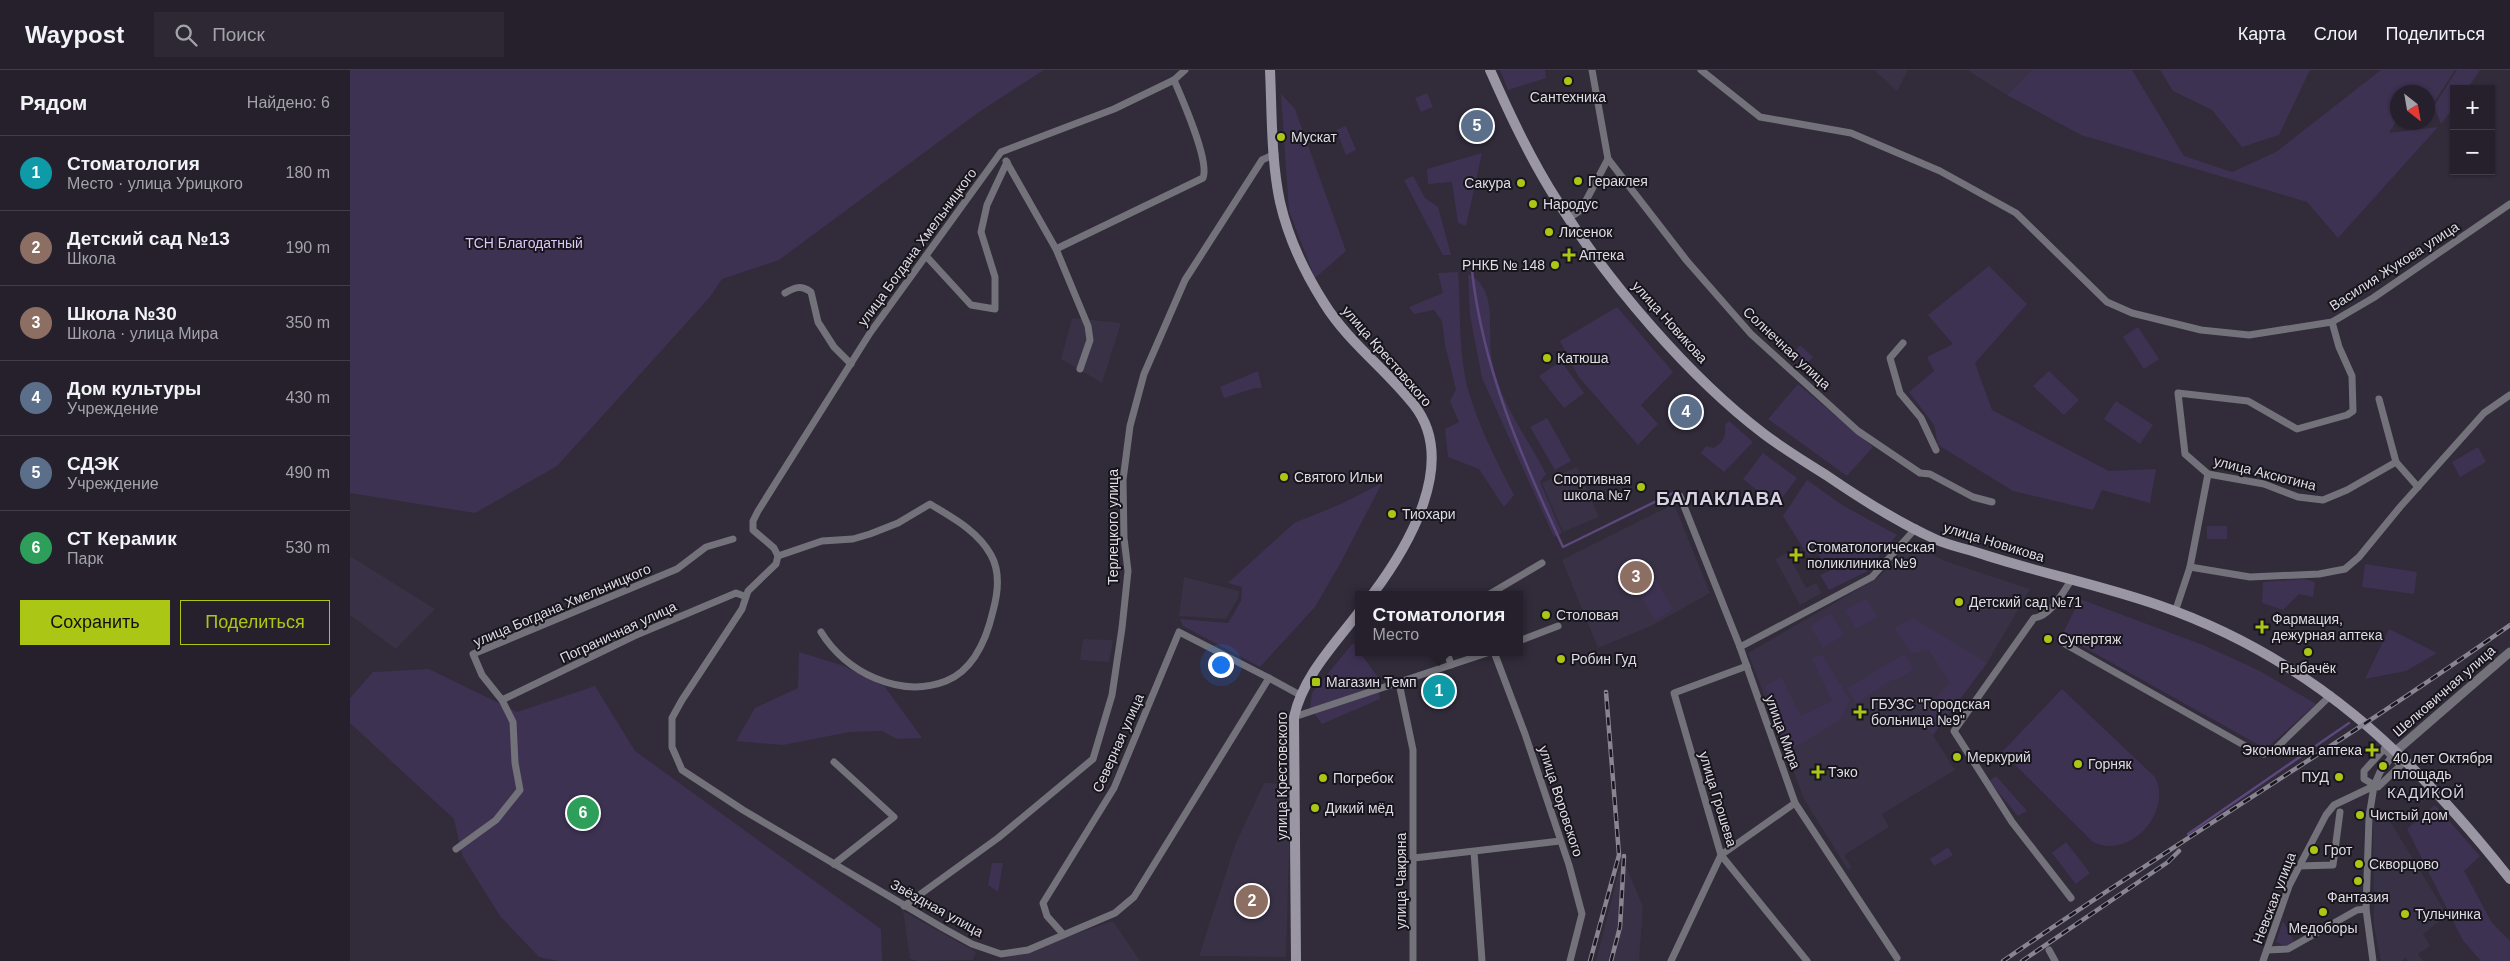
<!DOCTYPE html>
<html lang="ru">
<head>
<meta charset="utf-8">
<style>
	:root { --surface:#25202c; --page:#2d2834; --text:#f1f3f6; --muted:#a3a3a9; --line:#423e48; --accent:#abc615 }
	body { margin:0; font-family:Arial,sans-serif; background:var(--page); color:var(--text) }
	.controls { position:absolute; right:15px; top:15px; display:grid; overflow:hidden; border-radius:0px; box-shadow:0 1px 4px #0004 }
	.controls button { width:45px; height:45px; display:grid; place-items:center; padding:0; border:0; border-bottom:1px solid var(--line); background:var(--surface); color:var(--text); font:25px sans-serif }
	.compass { position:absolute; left:2040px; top:15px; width:45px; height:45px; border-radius:50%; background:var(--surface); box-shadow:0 1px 4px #0004; rotate:149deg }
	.you { position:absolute; left:870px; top:594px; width:18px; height:18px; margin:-12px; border:4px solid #fff; border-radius:50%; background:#1a73e8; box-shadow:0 0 0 8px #1a73e833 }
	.badge { display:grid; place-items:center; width:32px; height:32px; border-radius:50%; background:var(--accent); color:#fff; font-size:16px; font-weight:700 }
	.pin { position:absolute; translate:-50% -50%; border:2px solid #fff; box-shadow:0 1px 5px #0006 }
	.popup { position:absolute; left:1005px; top:521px; width:168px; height:65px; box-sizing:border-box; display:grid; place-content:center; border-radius:0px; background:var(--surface); filter:drop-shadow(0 1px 4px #0005); font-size:16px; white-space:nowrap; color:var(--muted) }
	.popup b { font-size:19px; color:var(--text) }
	.popup::after { content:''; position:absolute; left:50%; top:100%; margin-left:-10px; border:10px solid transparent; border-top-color:var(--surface) }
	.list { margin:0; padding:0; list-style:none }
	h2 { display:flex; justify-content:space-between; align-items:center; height:65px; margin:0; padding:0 20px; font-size:21px }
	h2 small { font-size:16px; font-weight:400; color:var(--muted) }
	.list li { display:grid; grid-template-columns:32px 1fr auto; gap:15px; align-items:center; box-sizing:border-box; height:75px; padding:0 20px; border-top:1px solid var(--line) }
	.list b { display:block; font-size:19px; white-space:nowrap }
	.list p { margin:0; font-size:16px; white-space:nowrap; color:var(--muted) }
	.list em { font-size:16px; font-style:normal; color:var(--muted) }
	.actions { display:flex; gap:10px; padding:15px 20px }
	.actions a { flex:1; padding:11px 0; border:1px solid var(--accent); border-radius:0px; text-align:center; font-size:18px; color:var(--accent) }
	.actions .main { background:var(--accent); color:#111 }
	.icon { flex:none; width:28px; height:28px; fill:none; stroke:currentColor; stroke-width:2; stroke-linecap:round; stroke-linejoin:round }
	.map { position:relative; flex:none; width:2160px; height:891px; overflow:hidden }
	header { display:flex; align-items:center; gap:30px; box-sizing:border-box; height:70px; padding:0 25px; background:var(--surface); border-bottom:1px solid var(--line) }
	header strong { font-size:24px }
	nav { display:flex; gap:28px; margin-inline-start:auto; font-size:18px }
	.search { width:350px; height:45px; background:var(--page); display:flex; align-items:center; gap:12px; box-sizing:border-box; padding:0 18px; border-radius:0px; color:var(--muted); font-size:19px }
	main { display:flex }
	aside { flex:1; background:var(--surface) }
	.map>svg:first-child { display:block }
</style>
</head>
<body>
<header>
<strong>Waypost</strong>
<div class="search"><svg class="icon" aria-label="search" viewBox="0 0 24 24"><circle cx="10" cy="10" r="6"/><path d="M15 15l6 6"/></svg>Поиск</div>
<nav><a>Карта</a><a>Слои</a><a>Поделиться</a></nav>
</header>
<main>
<aside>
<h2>Рядом<small>Найдено: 6</small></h2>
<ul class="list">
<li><span class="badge" style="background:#0f9aa8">1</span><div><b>Стоматология</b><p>Место · улица Урицкого</p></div><em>180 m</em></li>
<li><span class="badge" style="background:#8d6e63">2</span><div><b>Детский сад №13</b><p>Школа</p></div><em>190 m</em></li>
<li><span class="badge" style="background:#8d6e63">3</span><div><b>Школа №30</b><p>Школа · улица Мира</p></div><em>350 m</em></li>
<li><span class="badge" style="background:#5c6f8a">4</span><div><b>Дом культуры</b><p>Учреждение</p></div><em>430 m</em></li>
<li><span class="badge" style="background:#5c6f8a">5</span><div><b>СДЭК</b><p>Учреждение</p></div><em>490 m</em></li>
<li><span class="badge" style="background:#2e9e5b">6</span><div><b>СТ Керамик</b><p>Парк</p></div><em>530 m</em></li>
</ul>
<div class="actions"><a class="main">Сохранить</a><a>Поделиться</a></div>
</aside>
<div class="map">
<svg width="2160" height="891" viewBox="0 0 2160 891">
	<rect width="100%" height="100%" fill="#312b3a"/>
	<g fill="#393146">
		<polygon points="1524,0 1558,0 1547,21"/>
		<polygon points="1617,0 1681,0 1657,25"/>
		<polygon points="722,248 771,253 752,313 711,289"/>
		<polygon points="1227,397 1249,447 1213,462 1192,413"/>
		<polygon points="1324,434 1360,523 1301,556 1248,578 1212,490"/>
		<polygon points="1560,472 1595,491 1680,519 1637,593 1583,665 1605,700 1532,744 1539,757 1494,785 1502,798 1498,800 1454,729 1398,583 1529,507"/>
		<polygon points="1446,478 1452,488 1443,493 1456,518 1466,513 1472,523 1450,535 1425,489"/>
		<polygon points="0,486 85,539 46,579 0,545"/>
		<polygon points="834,507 889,521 888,528 876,549 829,546"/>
		<polygon points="733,569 763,570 759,592 730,590"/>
		<polygon points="914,713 941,714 936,887 849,886 885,775"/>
		<polygon points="2035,743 2097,845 2073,864 2080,876 2068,884 2073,891 2058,891 2056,888 2051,891 2031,891 2024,856 2023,751"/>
		<polygon points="1277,798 1293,837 1289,891 1246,891 1269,801"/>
		<polygon points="553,841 626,882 623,890 569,891 560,889"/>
		<polygon points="763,851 790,891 647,891"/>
	</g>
	<g fill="#3e3252">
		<polygon points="0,0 694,0 629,42 429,190 372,209 359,228 207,396 125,443 0,423"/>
		<polygon points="1150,0 1195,0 1196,8 1158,20"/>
		<polygon points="1681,0 1782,0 1834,86 1882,102 1926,82 2031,0 2105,0 2081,37 2078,36 2078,22 2069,22 2072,16 2067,22 2048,22 2047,50 2039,63 2088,57 1988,168 1957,132 1731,65 1657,25"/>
		<polygon points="1810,0 1960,0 1929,65 1892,77 1862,40 1823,21"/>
		<polygon points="2107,0 2130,0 2117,19 2104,19 2104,37 2091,54 2084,36"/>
		<polygon points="1077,23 1083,37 1071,42 1065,28"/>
		<polygon points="931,24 945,39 996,181 965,208 939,141"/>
		<polygon points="996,56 1006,80 996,85 986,60"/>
		<polygon points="1132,83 1116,156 1108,153 1102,112 1078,114 1077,99"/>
		<polygon points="1063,106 1075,128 1088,137 1101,185 1093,185 1054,110"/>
		<polygon points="1639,196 1677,234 1625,293 1642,340 1759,401 1806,399 1800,433 1752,420 1743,440 1663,421 1588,375 1584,355 1559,322 1584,301 1577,287 1603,274 1578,245"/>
		<path d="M1108,202c3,40 0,82 11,121 11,36 28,69 45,102l-10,12 -25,-38 -31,-12 -3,-28 14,-7 -9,-21 6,-11 -11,-45 -3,-24 -8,-11 -20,4 -5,-7 34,-14 -5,-20z"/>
		<path d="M1118,204c32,15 18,58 24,87 8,42 35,76 54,113l-6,8 22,51 -8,4 -72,-159 -12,-63z"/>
		<polygon points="1267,237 1323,302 1291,335 1308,354 1288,375 1228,306 1210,271"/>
		<polygon points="1788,257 1809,289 1794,299 1773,267"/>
		<polygon points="1450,275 1463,287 1456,295 1443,283"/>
		<polygon points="1211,291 1234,323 1214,338 1189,306"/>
		<polygon points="908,301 912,318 905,318 874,328 870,317"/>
		<polygon points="1699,301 1729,330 1714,345 1683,316"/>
		<polygon points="1448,314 1523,377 1497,406 1418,349"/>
		<polygon points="1766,331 1803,355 1790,374 1754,349"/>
		<polygon points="1197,348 1221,391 1205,400 1180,357"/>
		<path d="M1379,351l24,21 -29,30 -23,-19 5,-7 8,2c10,-7 12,-11 11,-23z"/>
		<polygon points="2128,377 2136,392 2110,407 2102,392"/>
		<polygon points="1413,383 1447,408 1426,436 1393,409"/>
		<polygon points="1457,410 1492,435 1547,465 1516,502 1479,520 1470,505 1479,501 1467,482 1458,486 1433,446"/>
		<polygon points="1032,413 991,492 965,537 910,597 833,556 830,549 878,553 891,531 892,517 878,513 944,453 991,434"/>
		<rect x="1857" y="456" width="20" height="13"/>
		<polygon points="2015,494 2067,502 2064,524 2012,517"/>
		<polygon points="1306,509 1323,539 1305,550 1287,520"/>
		<polygon points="1955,509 1965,512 1963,527 1949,524 1933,540 1912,533 1913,512"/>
		<polygon points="1516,528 1527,547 1506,559 1495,540"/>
		<polygon points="1730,529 1853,575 1910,601 1966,634 1916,679 1712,565"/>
		<polygon points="1481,543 1494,565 1473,578 1460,556"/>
		<polygon points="1563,548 1637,593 1583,665 1574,654 1589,624 1600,613 1579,580 1562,584 1544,558"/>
		<polygon points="2039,559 2087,583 2056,601 2015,609"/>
		<polygon points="1003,573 1027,606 1030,629 972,654 960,638 962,623"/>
		<polygon points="449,582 494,596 535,617 572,668 547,669 532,661 500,662 433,675 386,671 405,638 448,618"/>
		<polygon points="1472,584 1500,630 1490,650 1437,682 1415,616 1431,607 1451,646 1482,631 1462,589"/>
		<polygon points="1554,584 1564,600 1546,610 1543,609 1506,634 1497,618"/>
		<polygon points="79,599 167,642 245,616 285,681 531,859 532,891 208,891 189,887 150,846 112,785 104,749 0,653 0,628 23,602"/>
		<path d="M1712,619l93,88c18,36 -26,83 -62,65l-91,-90z"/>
		<polygon points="1646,706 1677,741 1668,746 1639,711"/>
		<polygon points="2085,735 2130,786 2114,801 2142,853 2160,871 2160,891 2131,891 2112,869 2057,759"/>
		<polygon points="1716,772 1740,803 1726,814 1702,783"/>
		<polygon points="1598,777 1603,785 1584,796 1580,789"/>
		<polygon points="642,793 653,793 648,822 638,815"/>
		<polygon points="1933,851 1944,871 1938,877 1926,872"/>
	</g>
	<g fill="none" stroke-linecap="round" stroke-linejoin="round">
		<g stroke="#5c487c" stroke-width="2.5">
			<path d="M1122,201c11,99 50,187 91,276l110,-54"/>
			<polyline points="1838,764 1999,653"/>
		</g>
		<g stroke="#737179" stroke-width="7">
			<polyline points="835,0 824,10 764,39 651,82 520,263 408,441 403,451 403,460 424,478 428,486 426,494 398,521 392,539 332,630 322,648 322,677 332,700 393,740 593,858 622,874 651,884 678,880 765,843 784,827 919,608 950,625"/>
			<polyline points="1351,0 1410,47 1501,63 1590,101 1666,143 1757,232 1782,243 1851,260 1899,265 1982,252 2023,228 2160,134"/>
			<polyline points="1258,89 1337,191 1401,264 1508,361 1570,403 1580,404 1623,427 1642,432"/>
			<polyline points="656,91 706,179 738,256 740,270 730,299"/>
			<polyline points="1219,148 1231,140 1258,89 1242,0"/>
			<path d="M706,179l147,-71c7,-17 -21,-79 -29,-98"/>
			<polyline points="576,186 621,235 645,239 645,207 631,162 637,135 657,92"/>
			<path d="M435,223c10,-6 16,-8 26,-1l7,30 16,25 17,17"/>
			<polyline points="1982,252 1989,277 2002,306 2003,341 1997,345 1947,359 1898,331 1828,323 1835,384 1858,404 1914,414 1948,427 1973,430 1997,420 2046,392"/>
			<polyline points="1553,273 1540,288 1550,323 1571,348 1586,380"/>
			<polyline points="2029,329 2046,392 2068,417"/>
			<polyline points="1330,426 1390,577 1445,733 1547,888"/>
			<path d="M428,486l44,-15 31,-2 17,-5 28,-11 32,-19c23,14 48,27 61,51 9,16 7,38 2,56 -6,26 -19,59 -47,70 -46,18 -101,-9 -125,-49"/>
			<polyline points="1840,497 1900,507 1969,504 1995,499 2009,487 2050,437 2134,343 2160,325"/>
			<polyline points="1138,525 1192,493"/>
			<polyline points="1825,542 1840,497 1858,404"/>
			<polyline points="1169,571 1208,556"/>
			<polyline points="1715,574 1906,682 1914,684 1923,681 1981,625"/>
			<polyline points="1390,577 1522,507 1566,458"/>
			<polyline points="1097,582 1101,595"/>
			<polyline points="1144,582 1175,664 1219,795 1232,844 1220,891"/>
			<polyline points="1397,596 1324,623 1371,785 1457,891"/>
			<polyline points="1049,613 1063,680 1063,891"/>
			<polyline points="152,630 284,566 386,523 394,526"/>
			<polyline points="944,647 1140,582"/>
			<polygon points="2034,679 2051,695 2028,717 2014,709 2014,701"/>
			<polyline points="484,692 544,747 484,794"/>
			<polyline points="106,779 146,750 170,720 165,693 163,652 152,630 132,605 123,584 327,499 356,477 383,469"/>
			<polyline points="1124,782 1132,891"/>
			<polyline points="1064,788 1210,771"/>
			<polyline points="1948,796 1983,795 1990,742"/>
			<path d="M1721,828l-59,-76 -58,-91 80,-113c17,-2 29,-26 38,-39"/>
			<polyline points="554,836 648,768 743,689 762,625 772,558 778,501 774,468 773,410 780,356 794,304 835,210 912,90 925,84"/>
			<polyline points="713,864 697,846 693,833 764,718 829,562 919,608"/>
			<polyline points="1699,880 1705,891"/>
			<polyline points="1917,880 1938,879 2007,840 2016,839"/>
			<polyline points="1321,891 1371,785 1445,733"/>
			<polyline points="1913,891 1939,816 1976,745 1984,735 2024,716"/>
			<polyline points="2023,891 2016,839 2019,747 2024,716 2030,702 2047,680"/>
		</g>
		<polyline stroke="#737179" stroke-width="9" points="2047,680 2160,582"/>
		<g stroke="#9a96a3" stroke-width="10">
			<path d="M920,0c2,43 1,90 10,132 8,35 25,71 44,101 24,39 62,66 90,102 45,57 -6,142 -42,190"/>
			<path d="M1140,0c20,45 41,90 68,132 50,80 131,175 206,232 20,15 41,28 62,41 35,24 73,48 111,65 14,6 30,9 45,14 58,19 118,31 176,51 153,53 254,150 352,274"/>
			<path d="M946,891l-2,-244c9,-41 41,-73 65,-105"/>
		</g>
		<defs>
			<g id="rail">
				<polyline points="1240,891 1269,785 1256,622"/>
				<polyline points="1261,891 1270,857 1274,786"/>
				<path d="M1653,891c167,-115 341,-219 507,-336"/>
				<polyline points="1672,891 1818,792 1829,781"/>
			</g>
		</defs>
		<use href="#rail" stroke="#898491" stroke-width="4.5"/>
		<use href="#rail" stroke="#18151c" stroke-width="2.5" stroke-dasharray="8" stroke-linecap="butt"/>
	</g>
	<g fill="#abc615" stroke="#18151c" stroke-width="2">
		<circle cx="1218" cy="11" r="5"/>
		<circle cx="931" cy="67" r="5"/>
		<circle cx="1228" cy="111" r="5"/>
		<circle cx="1171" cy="113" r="5"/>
		<circle cx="1183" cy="134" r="5"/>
		<circle cx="1199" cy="162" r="5"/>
		<path d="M1216.5 177.5h5v5h5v5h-5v5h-5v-5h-5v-5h5z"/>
		<circle cx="1205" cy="195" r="5"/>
		<circle cx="1197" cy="288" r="5"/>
		<circle cx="934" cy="407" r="5"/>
		<circle cx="1291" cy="417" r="5"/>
		<circle cx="1042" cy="444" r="5"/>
		<path d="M1443.5 477.5h5v5h5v5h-5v5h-5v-5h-5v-5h5z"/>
		<circle cx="1609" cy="532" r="5"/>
		<circle cx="1196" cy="545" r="5"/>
		<path d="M1909.5 549.5h5v5h5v5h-5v5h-5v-5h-5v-5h5z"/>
		<circle cx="1698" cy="569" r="5"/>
		<circle cx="1958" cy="582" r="5"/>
		<circle cx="1211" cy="589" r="5"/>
		<rect x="961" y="607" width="10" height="10" rx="2.5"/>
		<path d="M1507.5 634.5h5v5h5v5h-5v5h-5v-5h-5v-5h5z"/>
		<path d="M2019.5 672.5h5v5h5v5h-5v5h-5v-5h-5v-5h5z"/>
		<circle cx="1607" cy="687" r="5"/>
		<circle cx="1728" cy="694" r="5"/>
		<circle cx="2033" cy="696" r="5"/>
		<path d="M1465.5 694.5h5v5h5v5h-5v5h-5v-5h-5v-5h5z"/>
		<circle cx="1989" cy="707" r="5"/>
		<circle cx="973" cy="708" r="5"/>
		<circle cx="965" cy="738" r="5"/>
		<circle cx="2010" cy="745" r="5"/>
		<circle cx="1964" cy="780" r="5"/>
		<circle cx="2009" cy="794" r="5"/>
		<circle cx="2008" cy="811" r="5"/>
		<circle cx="1973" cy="842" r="5"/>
		<circle cx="2055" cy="844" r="5"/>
	</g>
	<g text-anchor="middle" stroke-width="4" stroke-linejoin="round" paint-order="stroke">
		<g font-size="14" fill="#dfdce6" stroke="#18151c" text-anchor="start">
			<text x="1218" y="32" text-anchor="middle">Сантехника</text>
			<text x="941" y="72">Мускат</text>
			<text x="1238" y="116">Гераклея</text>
			<text x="1161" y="118" text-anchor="end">Сакура</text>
			<text x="1193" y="139">Народус</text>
			<text x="1209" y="167">Лисенок</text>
			<text x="1229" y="190">Аптека</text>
			<text x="1195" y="200" text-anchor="end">РНКБ № 148</text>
			<text x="1207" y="293">Катюша</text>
			<text x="944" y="412">Святого Ильи</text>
			<text x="1281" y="414" text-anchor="end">Спортивная<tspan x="1281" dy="16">школа №7</tspan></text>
			<text x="1052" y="449">Тиохари</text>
			<text x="1457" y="482">Стоматологическая<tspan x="1457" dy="16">поликлиника №9</tspan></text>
			<text x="1619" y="537">Детский сад №71</text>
			<text x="1206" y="550">Столовая</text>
			<text x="1922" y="554">Фармация,<tspan x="1922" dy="16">дежурная аптека</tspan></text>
			<text x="1708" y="574">Супертяж</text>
			<text x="1221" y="594">Робин Гуд</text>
			<text x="1958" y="603" text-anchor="middle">Рыбачёк</text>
			<text x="976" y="617">Магазин Темп</text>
			<text x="1521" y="639">ГБУЗС "Городская<tspan x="1521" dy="16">больница №9"</tspan></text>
			<text x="2012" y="685" text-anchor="end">Экономная аптека</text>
			<text x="1617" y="692">Меркурий</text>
			<text x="2043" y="693">40 лет Октября<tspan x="2043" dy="16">площадь</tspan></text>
			<text x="1738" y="699">Горняк</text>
			<text x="1478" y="707">Тэко</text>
			<text x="1979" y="712" text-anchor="end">ПУД</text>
			<text x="983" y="713">Погребок</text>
			<text x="975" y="743">Дикий мёд</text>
			<text x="2020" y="750">Чистый дом</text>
			<text x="1974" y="785">Грот</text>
			<text x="2019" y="799">Скворцово</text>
			<text x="2008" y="832" text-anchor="middle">Фантазия</text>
			<text x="2065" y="849">Тульчинка</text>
			<text x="1973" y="863" text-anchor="middle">Медоборы</text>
		</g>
		<g font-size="14" fill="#d9c8fa" stroke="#18151c">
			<text x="174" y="178">ТСН Благодатный</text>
		</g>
		<g font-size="14" fill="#dfdce6" stroke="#18151c">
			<text transform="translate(567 177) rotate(-54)" y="5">улица Богдана Хмельницкого</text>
			<text transform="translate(2044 196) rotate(-33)" y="5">Василия Жукова улица</text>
			<text transform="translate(1320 252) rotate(48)" y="5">улица Новикова</text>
			<text transform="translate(1437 278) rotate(43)" y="5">Солнечная улица</text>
			<text transform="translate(1037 286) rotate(49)" y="5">улица Крестовского</text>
			<text transform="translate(1915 403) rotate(14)" y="5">улица Аксютина</text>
			<text transform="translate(763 457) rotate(-90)" y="5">Терлецкого улица</text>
			<text transform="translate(1644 472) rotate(17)" y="5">улица Новикова</text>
			<text transform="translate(212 535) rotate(-23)" y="5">улица Богдана Хмельницкого</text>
			<text transform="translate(268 562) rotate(-25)" y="5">Пограничная улица</text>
			<text transform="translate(2094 621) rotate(-41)" y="5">Шелковичная улица</text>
			<text transform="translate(1433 662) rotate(70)" y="5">улица Мира</text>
			<text transform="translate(768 673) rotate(-66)" y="5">Северная улица</text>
			<text transform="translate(932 706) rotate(-90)" y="5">улица Крестовского</text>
			<text transform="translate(1368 729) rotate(73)" y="5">улица Грошева</text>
			<text transform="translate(1211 731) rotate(72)" y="5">улица Воровского</text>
			<text transform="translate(1051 811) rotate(-90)" y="5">улица Чакряна</text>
			<text transform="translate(1924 828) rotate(-69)" y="5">Невская улица</text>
			<text transform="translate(587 838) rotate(29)" y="5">Звёздная улица</text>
		</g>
		<g font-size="15" letter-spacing="1" fill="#d8d2e5" stroke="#18151c">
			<text x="2076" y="728">КАДИКОЙ</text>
		</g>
		<g font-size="19" font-weight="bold" letter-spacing="1" fill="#d8d2e5" stroke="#18151c">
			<text x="1370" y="435">БАЛАКЛАВА</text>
		</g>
	</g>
</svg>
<div class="controls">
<button>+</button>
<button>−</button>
</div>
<svg class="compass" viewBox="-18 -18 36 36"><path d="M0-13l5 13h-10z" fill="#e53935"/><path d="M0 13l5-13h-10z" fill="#a3a3a9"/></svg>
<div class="you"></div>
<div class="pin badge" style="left:1089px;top:621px;background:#0f9aa8">1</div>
<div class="popup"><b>Стоматология</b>Место</div>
<div class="pin badge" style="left:902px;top:831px;background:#8d6e63">2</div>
<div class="pin badge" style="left:1286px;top:507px;background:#8d6e63">3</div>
<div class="pin badge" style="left:1336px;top:342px;background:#5c6f8a">4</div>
<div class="pin badge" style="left:1127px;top:56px;background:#5c6f8a">5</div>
<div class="pin badge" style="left:233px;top:743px;background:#2e9e5b">6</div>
</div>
</main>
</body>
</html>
